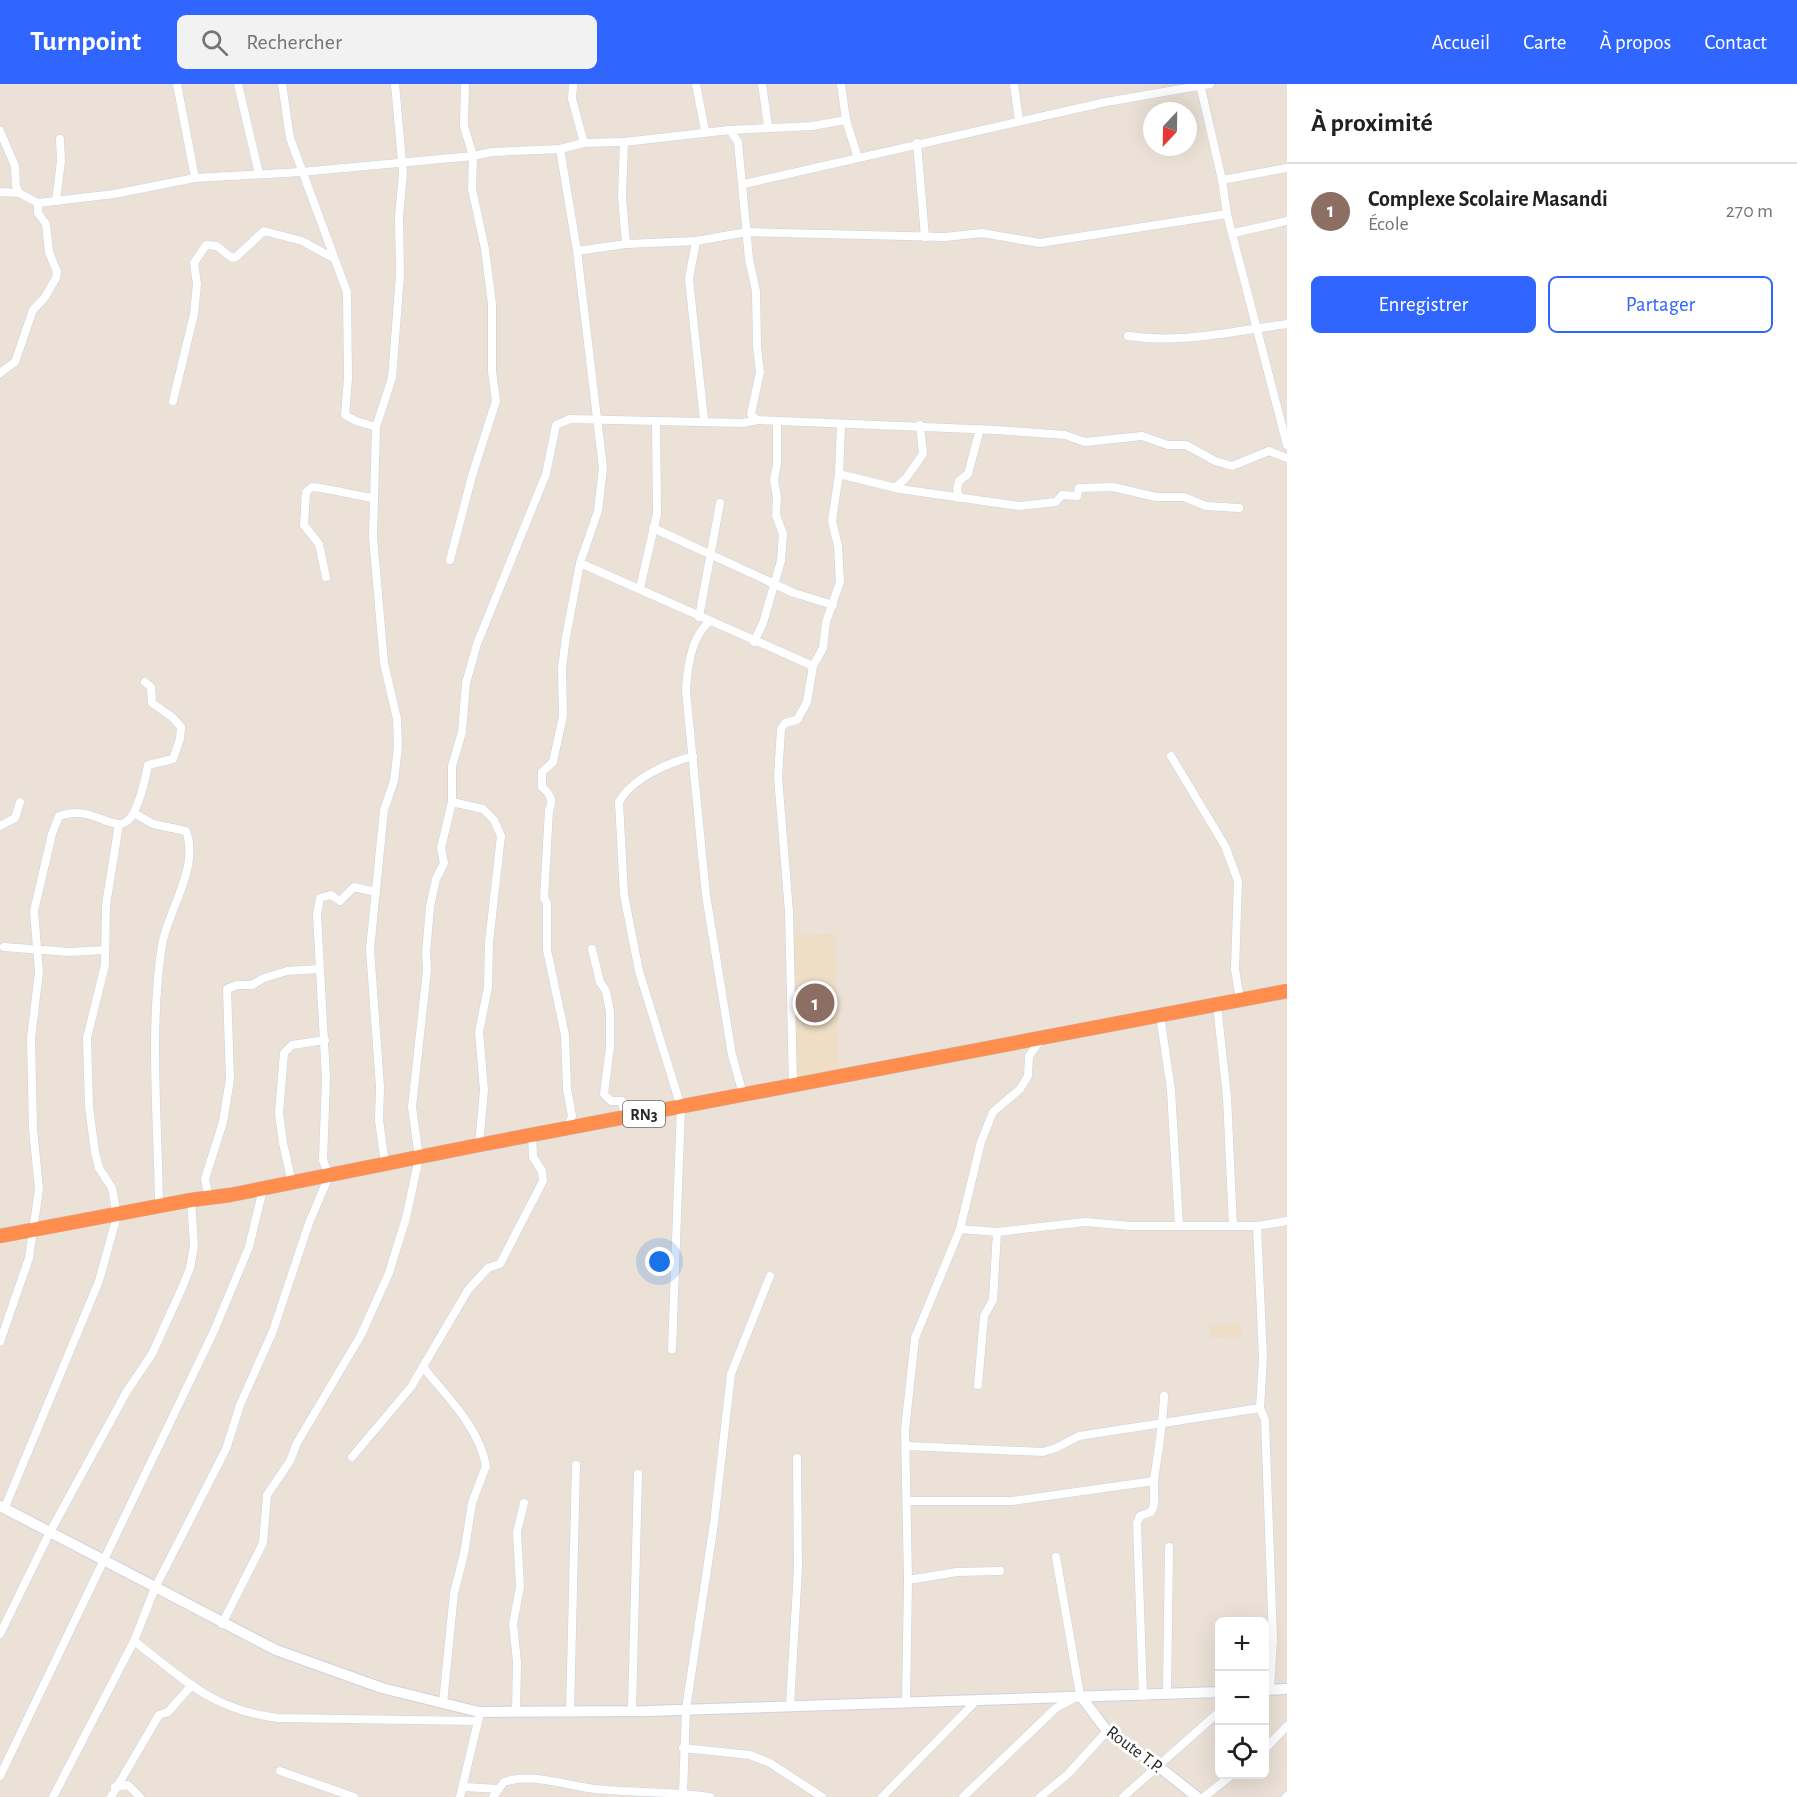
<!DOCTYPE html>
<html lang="fr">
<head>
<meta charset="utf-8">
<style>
	:root { --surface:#fff; --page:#f2f2f2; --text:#202124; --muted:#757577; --line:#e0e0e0; --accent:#3065ff }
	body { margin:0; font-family:"Alegreya Sans",sans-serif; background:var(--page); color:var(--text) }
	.controls { position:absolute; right:18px; bottom:18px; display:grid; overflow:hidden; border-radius:9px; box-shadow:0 6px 24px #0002 }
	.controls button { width:54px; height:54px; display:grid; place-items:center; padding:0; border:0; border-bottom:2px solid var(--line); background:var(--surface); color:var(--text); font:30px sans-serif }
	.compass { position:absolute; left:1143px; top:18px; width:54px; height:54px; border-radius:50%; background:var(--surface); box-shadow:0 6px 24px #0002; rotate:202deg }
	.you { position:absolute; left:660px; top:1178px; width:21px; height:21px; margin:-15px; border:4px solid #fff; border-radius:50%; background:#1a73e8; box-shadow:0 0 0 9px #1a73e833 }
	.badge { display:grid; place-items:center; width:39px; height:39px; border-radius:50%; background:var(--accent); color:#fff; font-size:20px; font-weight:700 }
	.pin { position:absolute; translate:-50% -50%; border:3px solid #fff; box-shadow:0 2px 6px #0006 }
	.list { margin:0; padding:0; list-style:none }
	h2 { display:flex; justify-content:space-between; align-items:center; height:78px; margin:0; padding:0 24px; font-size:26px }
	h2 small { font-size:20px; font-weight:400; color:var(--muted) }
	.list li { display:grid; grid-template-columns:39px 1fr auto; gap:18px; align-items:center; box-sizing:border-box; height:96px; padding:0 24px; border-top:2px solid var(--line) }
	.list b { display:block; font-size:22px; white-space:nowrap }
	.list p { margin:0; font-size:20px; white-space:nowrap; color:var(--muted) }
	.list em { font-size:20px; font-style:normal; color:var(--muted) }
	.actions { display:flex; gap:12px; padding:18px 24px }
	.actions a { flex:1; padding:14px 0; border:2px solid var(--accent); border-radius:9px; text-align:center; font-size:21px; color:var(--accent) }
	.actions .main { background:var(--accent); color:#fff }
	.icon { flex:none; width:33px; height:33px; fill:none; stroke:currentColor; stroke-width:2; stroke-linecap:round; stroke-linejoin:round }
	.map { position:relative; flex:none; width:1287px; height:1713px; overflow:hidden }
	header { display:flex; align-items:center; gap:36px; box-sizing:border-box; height:84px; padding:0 30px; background:var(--accent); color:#fff }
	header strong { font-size:28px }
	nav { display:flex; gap:33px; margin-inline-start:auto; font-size:21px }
	.search { width:420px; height:54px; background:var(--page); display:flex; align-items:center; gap:15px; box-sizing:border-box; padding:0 21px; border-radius:9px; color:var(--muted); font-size:22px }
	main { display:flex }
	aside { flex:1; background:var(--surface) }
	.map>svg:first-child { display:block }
</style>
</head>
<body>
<header>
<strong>Turnpoint</strong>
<div class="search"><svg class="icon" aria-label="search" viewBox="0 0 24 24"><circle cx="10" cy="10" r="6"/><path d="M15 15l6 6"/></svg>Rechercher</div>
<nav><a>Accueil</a><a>Carte</a><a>À propos</a><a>Contact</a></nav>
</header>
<main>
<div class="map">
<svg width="1287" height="1713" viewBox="0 0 1287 1713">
	<rect width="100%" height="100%" fill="#ebe1d7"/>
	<g fill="#eedec5">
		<polygon points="835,850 839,987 794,994 790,851"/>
		<polygon points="1241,1240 1242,1253 1210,1254 1210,1241"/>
	</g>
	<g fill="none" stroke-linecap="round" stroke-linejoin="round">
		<defs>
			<g id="street">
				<polyline points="177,0 195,94"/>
				<polyline points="238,0 259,90"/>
				<polyline points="282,0 290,54 347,208 348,294 345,331 356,337 376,343 373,453 384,579 397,635 398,663 394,697 384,726 370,865 380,1003 379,1036 385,1080"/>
				<polyline points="573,0 572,15 584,59"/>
				<polyline points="696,0 705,47"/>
				<polyline points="762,0 768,42"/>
				<polyline points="841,0 846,36 858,74"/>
				<polyline points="1014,0 1019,37"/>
				<polyline points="1200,0 1222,96 1227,130 1287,361"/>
				<polyline points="730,46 812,42 846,36"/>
				<polyline points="0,47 15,82 16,102 19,109 38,119 114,110 195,94 301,88 473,72 492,68 560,65 584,59 624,58 730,46 738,58 749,175 756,207 757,263 760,288 751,330 757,336 996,346 1065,351 1085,358 1142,352 1168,361 1186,361 1215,377 1232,382 1269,367 1287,374"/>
				<polyline points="624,58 622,112 626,160"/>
				<polyline points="917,59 925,153"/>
				<path d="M560,65l17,102 26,217 -5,43 -18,52 -14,74 -4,31 1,48 -10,46 -11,10v15c8,7 12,13 7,23l-5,88 3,5v47l18,85 2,54 5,27 -5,13"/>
				<polyline points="1222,96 1287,84"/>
				<polyline points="744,100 1106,18 1210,0"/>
				<polyline points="0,108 19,109"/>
				<polyline points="56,117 61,77 60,55"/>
				<polyline points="1234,149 1287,137"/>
				<polyline points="696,157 689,195 704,336"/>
				<polyline points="577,167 626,160 696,157 747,148 945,153 982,149 1040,159 1227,130"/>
				<path d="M1128,252c53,8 106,-5 159,-12"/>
				<polyline points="0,289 15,278 33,226 45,213 56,194 57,188 49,168 46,140 38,129 38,119"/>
				<polyline points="173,317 194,230 197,200 194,179 206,161 217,162 232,174 236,173 264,147 302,157 333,174"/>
				<polyline points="376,343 392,294 400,191 399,133 403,89 395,0"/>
				<polyline points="839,390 900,405 1019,422 1056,418 1062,411 1077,412 1079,404 1113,403 1156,413 1184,413 1206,422 1239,424"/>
				<polyline points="896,403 906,394 923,370 920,341"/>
				<polyline points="959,414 957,405 959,397 968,390 980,345"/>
				<polyline points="653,444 794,509 833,521"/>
				<polyline points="450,476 472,392 496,317 492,287 492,220 485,165 472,105 473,72 464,42 465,0"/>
				<polyline points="580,479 813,582"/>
				<path d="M326,493l-7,-33 -15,-19 2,-33 6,-5c20,2 41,8 61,11"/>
				<polyline points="640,504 657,430 656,337"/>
				<polyline points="699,533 720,419"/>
				<path d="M709,538c-18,15 -22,47 -23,69l20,204 26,160 11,39"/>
				<polyline points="754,558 763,539 781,477 783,450 776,431 777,413 774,396 777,380 777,338"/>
				<polyline points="1171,672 1225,762 1238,797 1235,885 1240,916"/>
				<polyline points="452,718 483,725 494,736 501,752 489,858 488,903 479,948 484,1006 479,1061"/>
				<path d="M134,729l19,11 33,7c14,36 -18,79 -24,114 -13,83 -4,177 -3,261"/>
				<polyline points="0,742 15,734 20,718"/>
				<polyline points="4,863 69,868 105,866"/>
				<polyline points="592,865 600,898 606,907 610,928 610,963 604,1010 611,1017 622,1017 625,1033"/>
				<polyline points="1217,921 1227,1013 1233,1142"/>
				<polyline points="1160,931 1171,1006 1179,1142"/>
				<polyline points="793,1000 789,828 778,693 781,645 785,639 797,636 807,618 813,582 823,564 826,538 840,498 838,462 832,437 839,390 841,341"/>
				<path d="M681,1023l-42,-136 -15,-76 -5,-93c13,-24 49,-39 74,-46"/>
				<polyline points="292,1099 283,1059 279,1029 284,969 292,961 325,956"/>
				<polyline points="209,1115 205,1095 223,1038 230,995 227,905 237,901 252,901 264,894 287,887 319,885"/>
				<polyline points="1257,1142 1263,1274 1260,1324 1265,1336 1273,1555 1270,1605"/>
				<polyline points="960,1145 997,1148 1085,1138 1131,1142 1257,1142 1287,1137"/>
				<path d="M0,1258l29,-84 10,-69 -6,-60 -2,-91 8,-66 -5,-61 18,-77 7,-18c50,-18 68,55 89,-51l25,-6 7,-20 1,-12 -9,-10 -20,-14 -1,-16 -6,-5"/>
				<polyline points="672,1265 681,1023"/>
				<path d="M423,1283c24,30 56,60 63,99l-14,37 -8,51 -10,39 -11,110"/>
				<polyline points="978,1301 984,1232 993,1216 997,1148"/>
				<polyline points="907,1362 1043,1368 1056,1364 1079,1352 1260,1324"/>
				<polyline points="352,1373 411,1303 468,1206 488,1184 500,1180 543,1097 542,1087 533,1073 532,1051"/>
				<polyline points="908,1417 1012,1417 1154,1397"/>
				<polyline points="5,1423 99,1197 117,1132 112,1104 99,1084 95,1068 89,1023 87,954 105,881 106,821 119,740"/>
				<polyline points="908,1496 957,1488 1000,1487"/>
				<polyline points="222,1540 263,1459 267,1411 290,1377 297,1359 361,1251 389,1189 406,1134 419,1074 412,1023 427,886 426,869 430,823 436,795 444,779 441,764 452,718 452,682 462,648 466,599 477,560 546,390 556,341 570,335 743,339 757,336"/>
				<polyline points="0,1550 50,1448 127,1307 152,1270 182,1204 190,1184 194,1162 191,1116"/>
				<path d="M134,1557c51,39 78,69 144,77l200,3"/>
				<polyline points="1167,1609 1169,1463"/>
				<path d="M1143,1612l-6,-173 3,-7 11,-4c6,-9 2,-21 3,-32 4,-28 9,-55 10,-84"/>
				<polyline points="906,1619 908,1496 905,1346 915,1254 960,1145 981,1058 993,1028 1020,1005 1028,992 1029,972 1041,955"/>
				<polyline points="790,1621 798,1485 797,1374"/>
				<polyline points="632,1626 638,1390"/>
				<polyline points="516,1628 517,1578 513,1540 520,1503 517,1448 524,1419"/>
				<polyline points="570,1628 576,1381"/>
				<polyline points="683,1664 750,1671 770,1679 822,1713"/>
				<polyline points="1264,1666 1287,1642"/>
				<polyline points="280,1687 354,1713"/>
				<polyline points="0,1692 214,1247 249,1163 263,1105"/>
				<polyline points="115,1703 128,1701 140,1713"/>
				<polyline points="464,1703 498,1705"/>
				<polyline points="683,1709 686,1625 714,1439 731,1290 770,1192"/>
				<polyline points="53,1713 134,1557 155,1504 226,1365 240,1321 273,1247 309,1139 329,1092 323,1076 326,994 317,831 320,814 331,811 340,817 354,803 376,808"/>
				<polyline points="111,1713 159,1631 168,1628 192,1601"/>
				<polyline points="460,1713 479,1633"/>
				<path d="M493,1713l11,-15c28,-10 62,4 91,7 38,4 76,2 115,8"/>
				<polyline points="882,1713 977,1616"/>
				<polyline points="963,1713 1056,1624 1080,1611 1056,1473"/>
				<polyline points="1040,1713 1068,1690 1107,1647"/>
				<polyline points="1123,1713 1220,1627"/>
				<polyline points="1204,1713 1233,1690"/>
				<polyline points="1286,1713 1287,1712"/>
			</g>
			<g id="secondary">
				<polyline points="0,1422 276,1566 382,1604 479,1628 648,1627 1220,1608"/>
				<polyline points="1264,1606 1287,1605"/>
				<polyline points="1080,1611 1107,1647 1158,1682 1197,1713"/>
			</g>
			<polyline id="highway" points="0,1152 191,1116 230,1111 479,1061 1287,907"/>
		</defs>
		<use href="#street" stroke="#ccd2e1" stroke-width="9"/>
		<use href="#secondary" stroke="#ccd2e1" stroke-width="12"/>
		<use href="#highway" stroke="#c3c3c3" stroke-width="15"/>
		<use href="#street" stroke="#fff" stroke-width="8"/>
		<use href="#secondary" stroke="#fff" stroke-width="10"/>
		<use href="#highway" stroke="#ff8e4e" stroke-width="14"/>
	</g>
	<g text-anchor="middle" stroke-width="6" stroke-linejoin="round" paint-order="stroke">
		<rect fill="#fff" stroke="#686868" stroke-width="1.5" x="623" y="1017" width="42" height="26" rx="4.5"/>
		<g font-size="16" font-weight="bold" fill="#272727">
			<text x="644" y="1036">RN3</text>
		</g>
		<g font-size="18" fill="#272727" stroke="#fff">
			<text transform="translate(1135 1665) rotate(37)" y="6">Route T.P.</text>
		</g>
	</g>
</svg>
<div class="controls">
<button>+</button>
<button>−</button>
<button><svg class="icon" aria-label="locate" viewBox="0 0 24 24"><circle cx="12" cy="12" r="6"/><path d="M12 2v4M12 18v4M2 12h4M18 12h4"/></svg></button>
</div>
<svg class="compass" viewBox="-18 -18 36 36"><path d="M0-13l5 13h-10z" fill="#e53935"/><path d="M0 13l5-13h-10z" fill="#757577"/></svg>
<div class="you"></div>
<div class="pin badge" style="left:815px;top:919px;background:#8d6e63">1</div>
</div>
<aside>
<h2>À proximité<small></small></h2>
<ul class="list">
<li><span class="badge" style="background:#8d6e63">1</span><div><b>Complexe Scolaire Masandi</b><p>École</p></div><em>270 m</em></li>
</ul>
<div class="actions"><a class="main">Enregistrer</a><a>Partager</a></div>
</aside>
</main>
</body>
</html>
